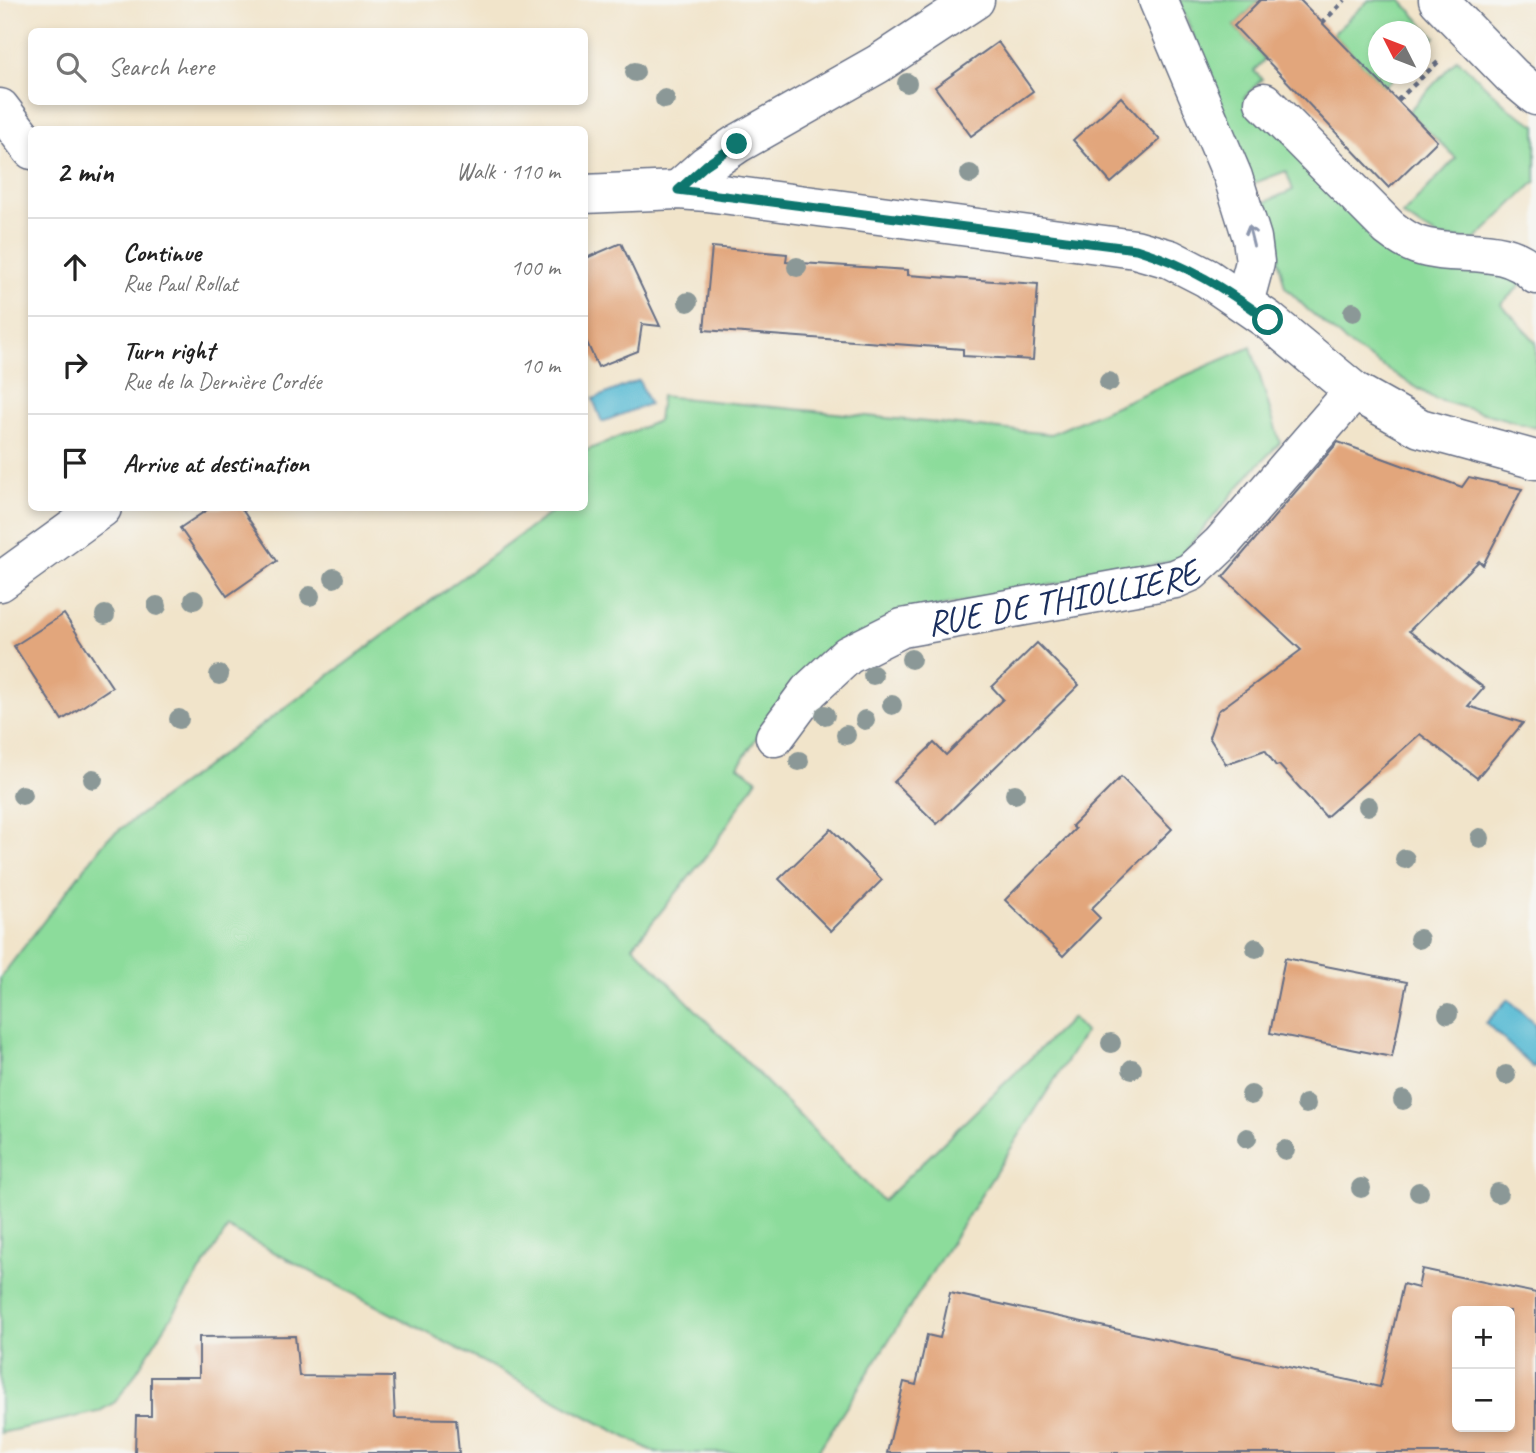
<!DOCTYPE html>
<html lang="en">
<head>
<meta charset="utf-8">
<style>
	:root { --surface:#fff; --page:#f2f2f2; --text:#222; --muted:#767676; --line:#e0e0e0 }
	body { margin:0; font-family:Caveat,sans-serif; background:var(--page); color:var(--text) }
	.controls { position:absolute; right:21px; bottom:21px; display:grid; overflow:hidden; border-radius:10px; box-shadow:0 4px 10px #0003 }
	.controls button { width:63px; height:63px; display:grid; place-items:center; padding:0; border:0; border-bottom:2px solid var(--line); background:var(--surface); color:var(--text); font:35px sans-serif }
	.compass { position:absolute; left:1368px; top:21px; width:63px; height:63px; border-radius:50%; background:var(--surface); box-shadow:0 4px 10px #0003; rotate:312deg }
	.stop { position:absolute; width:21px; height:21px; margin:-16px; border:5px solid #0f766e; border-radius:50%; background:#fff }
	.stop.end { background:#0f766e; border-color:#fff; box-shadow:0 2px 7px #0008 }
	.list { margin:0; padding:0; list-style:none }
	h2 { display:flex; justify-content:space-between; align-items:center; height:91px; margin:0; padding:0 28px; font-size:30px }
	h2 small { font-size:23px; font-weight:400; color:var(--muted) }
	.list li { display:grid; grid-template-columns:46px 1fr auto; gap:21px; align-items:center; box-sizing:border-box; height:98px; padding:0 28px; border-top:2px solid var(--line) }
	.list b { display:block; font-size:26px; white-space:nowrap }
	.list p { margin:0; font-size:23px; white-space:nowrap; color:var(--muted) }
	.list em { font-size:23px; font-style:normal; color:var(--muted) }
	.icon { flex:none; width:38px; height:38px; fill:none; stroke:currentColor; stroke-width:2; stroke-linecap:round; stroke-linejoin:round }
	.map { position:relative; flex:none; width:1536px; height:1453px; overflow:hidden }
	.search { position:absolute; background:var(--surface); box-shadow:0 4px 10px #0003; left:28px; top:28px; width:560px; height:77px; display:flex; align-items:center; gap:18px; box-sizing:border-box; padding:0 24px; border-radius:10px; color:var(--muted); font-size:26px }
	.panel { position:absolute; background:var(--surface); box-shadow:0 4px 10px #0003; left:28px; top:126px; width:560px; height:385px; border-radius:10px }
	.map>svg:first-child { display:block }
</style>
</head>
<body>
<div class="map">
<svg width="1536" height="1453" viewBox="0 0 1536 1453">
	<rect width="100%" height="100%" fill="#f6f6f2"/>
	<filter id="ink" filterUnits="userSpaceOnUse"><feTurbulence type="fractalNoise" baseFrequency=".0143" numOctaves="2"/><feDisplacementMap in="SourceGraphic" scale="14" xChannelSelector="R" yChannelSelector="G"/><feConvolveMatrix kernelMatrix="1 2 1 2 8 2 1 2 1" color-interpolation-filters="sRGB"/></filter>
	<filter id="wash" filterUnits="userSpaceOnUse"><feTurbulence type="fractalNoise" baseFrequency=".00686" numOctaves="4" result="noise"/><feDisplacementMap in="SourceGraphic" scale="28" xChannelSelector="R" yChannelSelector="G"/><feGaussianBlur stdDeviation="1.57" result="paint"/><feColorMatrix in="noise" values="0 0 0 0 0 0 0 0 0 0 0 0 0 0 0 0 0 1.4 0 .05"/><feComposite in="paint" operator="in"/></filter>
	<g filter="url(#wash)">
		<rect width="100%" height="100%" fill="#f1e4ca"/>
		<g fill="#8cdc9b" stroke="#54867c" stroke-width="2">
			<polygon points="1179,0 1260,0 1234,26 1265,59 1254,71 1262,79 1244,98 1382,240 1501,272 1524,282 1501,304 1536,342 1536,428 1435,399 1352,347 1307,309 1285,287 1273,237 1260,204 1293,190 1286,171 1252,184"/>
			<polygon points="1369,0 1401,0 1435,37 1421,51 1420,32 1378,32 1378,74 1398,74 1384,87 1333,34"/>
			<polygon points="1457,59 1511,110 1536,125 1536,181 1475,240 1438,237 1402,215 1456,158 1408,112"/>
			<polygon points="1251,347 1280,443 1254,469 1177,560 903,614 788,690 738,766 757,779 712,849 633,946 883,1201 1072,1018 1085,1032 817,1453 656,1453 228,1228 130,1382 115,1402 98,1412 0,1433 0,978 107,839 557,508 584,508 585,451 658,421 661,396 1051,434"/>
		</g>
		<g fill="#55b9d3" stroke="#387498" stroke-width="2">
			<polygon points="639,380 649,404 602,422 593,399"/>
			<polygon points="1508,999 1536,1025 1536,1065 1534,1068 1486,1023"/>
		</g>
		<g id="blocks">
			<g fill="#e2a67c" fill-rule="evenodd">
				<polygon points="1260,0 1300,0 1437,141 1389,188 1234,26"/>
				<polygon points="998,42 1033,91 971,136 935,87"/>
				<polygon points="1121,97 1160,140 1111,183 1073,140"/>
				<polygon points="621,243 660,326 642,324 638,351 598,367 584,336 584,259"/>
				<polygon points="712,247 787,254 786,262 908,270 908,275 1038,284 1033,360 963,356 963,349 704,330"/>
				<polygon points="1338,442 1462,487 1469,477 1522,489 1483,565 1479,561 1409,631 1484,688 1468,706 1523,723 1477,778 1420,734 1326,817 1279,765 1276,766 1265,750 1226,764 1209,737 1218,711 1301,650 1223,577"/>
				<polygon points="210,508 241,508 277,561 227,596 180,528"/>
				<polygon points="64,614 112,687 62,720 14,646"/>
				<polygon points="1037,643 1079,685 937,824 894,782 934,743 946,755 1003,699 992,687"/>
				<polygon points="1121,777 1172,829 1091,909 1100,918 1063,956 1005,900 1075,829 1072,826"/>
				<polygon points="831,829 882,880 831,931 779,879"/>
				<polygon points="1285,958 1407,982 1392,1057 1270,1033"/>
				<path d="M1422,1269l114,24v160h-649l17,-71 12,3 11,-50 13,3 10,-45 430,94 23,-103 15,4zM1457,1311h53v116h-53z"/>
				<polygon points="295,1336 299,1376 393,1377 395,1418 456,1419 459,1453 135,1453 136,1416 151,1416 151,1377 199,1377 199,1337"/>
			</g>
		</g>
	</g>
	<g filter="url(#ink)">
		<use href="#blocks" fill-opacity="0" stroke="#666e84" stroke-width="2"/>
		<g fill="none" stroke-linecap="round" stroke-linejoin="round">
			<defs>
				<g id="minor">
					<polyline points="1158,0 1233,177 1252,238 1255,262 1244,303"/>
					<polyline points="1438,0 1512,76 1536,96"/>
					<path d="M1264,102l125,126c9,7 17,13 28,17 40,14 87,-4 119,30"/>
					<polyline points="0,108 32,150"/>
					<polyline points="678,190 706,165 737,144 878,64 975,0"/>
					<polyline points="584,194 678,190 707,192 1135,249 1170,259 1207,278 1268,320 1354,391 1420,428 1536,460"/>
					<polyline points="0,582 102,508"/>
					<path id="s1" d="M775,737l34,-46 39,-36 54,-27 273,-49 16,-7 30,-28 133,-153"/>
				</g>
			</defs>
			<use href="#minor" stroke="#666e84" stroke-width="41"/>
			<g stroke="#666e84" stroke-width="4.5" stroke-dasharray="5 5" stroke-linecap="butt">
				<polyline points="1322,23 1345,0"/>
				<polyline points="1398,100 1440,60"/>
			</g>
			<use href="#minor" stroke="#fff" stroke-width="38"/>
		</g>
		<g fill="#8b9897">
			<circle cx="635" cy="72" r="10"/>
			<circle cx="907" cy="83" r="10"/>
			<circle cx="665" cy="99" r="10"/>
			<circle cx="970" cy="174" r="10"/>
			<circle cx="797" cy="267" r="10"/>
			<circle cx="688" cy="302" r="10"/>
			<circle cx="1353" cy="312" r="10"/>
			<circle cx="1109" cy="382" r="10"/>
			<circle cx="334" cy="578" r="10"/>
			<circle cx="310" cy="596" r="10"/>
			<circle cx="194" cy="600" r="10"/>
			<circle cx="157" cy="606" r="10"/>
			<circle cx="105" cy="615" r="10"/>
			<circle cx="911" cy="659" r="10"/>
			<circle cx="219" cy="675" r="10"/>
			<circle cx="873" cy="675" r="10"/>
			<circle cx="892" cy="705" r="10"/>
			<circle cx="825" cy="715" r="10"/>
			<circle cx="179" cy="719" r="10"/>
			<circle cx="865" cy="720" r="10"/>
			<circle cx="846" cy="735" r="10"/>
			<circle cx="799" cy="761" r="10"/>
			<circle cx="93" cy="779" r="10"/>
			<circle cx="1015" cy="794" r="10"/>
			<circle cx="22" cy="795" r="10"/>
			<circle cx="1368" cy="806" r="10"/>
			<circle cx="1480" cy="838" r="10"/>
			<circle cx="1405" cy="859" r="10"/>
			<circle cx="1419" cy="939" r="10"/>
			<circle cx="1256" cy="948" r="10"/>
			<circle cx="1448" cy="1014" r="10"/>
			<circle cx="1111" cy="1043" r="10"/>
			<circle cx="1132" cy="1069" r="10"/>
			<circle cx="1506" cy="1075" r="10"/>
			<circle cx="1251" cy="1095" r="10"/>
			<circle cx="1403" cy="1100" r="10"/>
			<circle cx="1306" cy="1104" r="10"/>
			<circle cx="1247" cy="1138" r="10"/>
			<circle cx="1285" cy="1150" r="10"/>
			<circle cx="1361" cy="1188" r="10"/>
			<circle cx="1419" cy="1192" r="10"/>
			<circle cx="1498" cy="1193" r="10"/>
		</g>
		<defs><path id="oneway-shaft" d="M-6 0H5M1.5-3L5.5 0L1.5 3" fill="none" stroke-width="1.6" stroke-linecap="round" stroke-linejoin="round" transform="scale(1.75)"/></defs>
		<use stroke="#8d97ae" href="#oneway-shaft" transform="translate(1251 236) rotate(-104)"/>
	</g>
	<g fill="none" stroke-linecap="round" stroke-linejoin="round" filter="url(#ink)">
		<path stroke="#0f766e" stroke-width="9" d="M737,144l-31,21 -28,25 458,59c52,16 88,39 132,71"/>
	</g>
	<g text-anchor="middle" stroke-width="7" stroke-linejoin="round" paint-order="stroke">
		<g font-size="35" fill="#1b2f5e" stroke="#f6f6f2">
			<text dy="12" stroke="none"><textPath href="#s1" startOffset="334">RUE DE THIOLLIÈRE</textPath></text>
		</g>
	</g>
</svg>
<div class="controls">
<button>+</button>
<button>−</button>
</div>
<svg class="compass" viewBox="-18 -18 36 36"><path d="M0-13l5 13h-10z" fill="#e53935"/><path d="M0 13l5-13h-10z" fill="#767676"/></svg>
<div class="stop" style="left:1268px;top:320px"></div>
<div class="stop end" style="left:737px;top:144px"></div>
<div class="search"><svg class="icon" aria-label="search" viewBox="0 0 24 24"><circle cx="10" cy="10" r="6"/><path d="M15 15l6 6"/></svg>Search here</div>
<section class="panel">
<h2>2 min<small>Walk · 110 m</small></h2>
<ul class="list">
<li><svg class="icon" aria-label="ahead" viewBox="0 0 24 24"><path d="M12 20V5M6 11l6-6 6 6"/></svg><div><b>Continue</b><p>Rue Paul Rollat</p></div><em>100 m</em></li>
<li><svg class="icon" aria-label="right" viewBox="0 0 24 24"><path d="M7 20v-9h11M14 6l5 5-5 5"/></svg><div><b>Turn right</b><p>Rue de la Dernière Cordée</p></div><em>10 m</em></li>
<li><svg class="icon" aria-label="arrive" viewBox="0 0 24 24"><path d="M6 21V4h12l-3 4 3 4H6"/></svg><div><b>Arrive at destination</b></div></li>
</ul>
</section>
</div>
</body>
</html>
